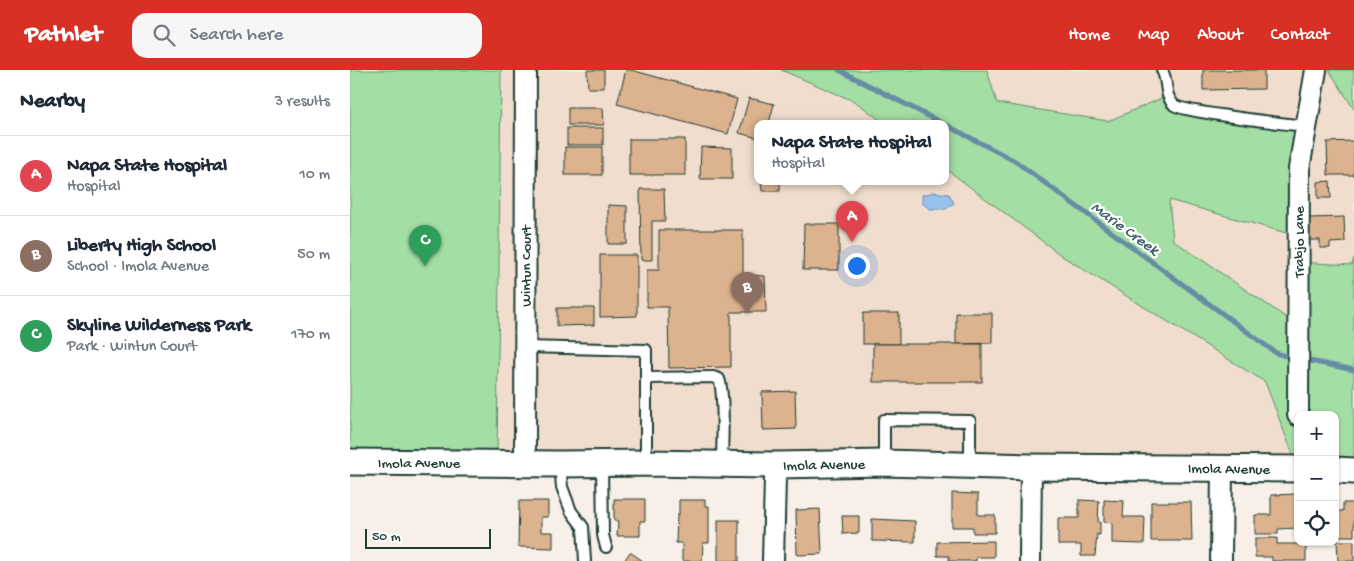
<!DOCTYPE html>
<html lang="en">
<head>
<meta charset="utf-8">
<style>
	:root { --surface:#fff; --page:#f6f6f7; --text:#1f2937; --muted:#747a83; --line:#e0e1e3; --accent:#d93025 }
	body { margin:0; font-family:"Gochi Hand",sans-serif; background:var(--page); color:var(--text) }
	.controls { position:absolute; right:15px; bottom:15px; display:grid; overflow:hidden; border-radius:10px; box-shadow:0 1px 4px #0004 }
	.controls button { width:45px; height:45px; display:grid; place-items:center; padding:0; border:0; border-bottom:1px solid var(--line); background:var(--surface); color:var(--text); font:25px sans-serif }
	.scale { position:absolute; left:15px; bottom:12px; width:126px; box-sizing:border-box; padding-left:5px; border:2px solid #1f3d34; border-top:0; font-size:14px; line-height:18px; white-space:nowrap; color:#1f3d34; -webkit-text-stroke:4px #fff; paint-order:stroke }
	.you { position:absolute; left:506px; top:195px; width:18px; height:18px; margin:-12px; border:4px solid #fff; border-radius:50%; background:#1a73e8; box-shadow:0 0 0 8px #1a73e833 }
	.badge { display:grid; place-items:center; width:32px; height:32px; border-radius:50%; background:var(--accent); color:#fff; font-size:16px; font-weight:700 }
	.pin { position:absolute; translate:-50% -41px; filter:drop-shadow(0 1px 2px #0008) }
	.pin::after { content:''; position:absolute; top:26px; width:18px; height:15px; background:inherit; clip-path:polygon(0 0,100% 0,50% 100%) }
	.popup { position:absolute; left:404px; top:50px; width:195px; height:65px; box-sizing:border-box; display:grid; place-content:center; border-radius:10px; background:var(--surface); filter:drop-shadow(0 1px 4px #0005); font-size:16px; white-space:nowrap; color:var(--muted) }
	.popup b { font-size:19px; color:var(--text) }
	.popup::after { content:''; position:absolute; left:50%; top:100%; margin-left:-10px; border:10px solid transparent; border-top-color:var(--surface) }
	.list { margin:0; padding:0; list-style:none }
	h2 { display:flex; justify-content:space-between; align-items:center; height:65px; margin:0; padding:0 20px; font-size:21px }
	h2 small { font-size:16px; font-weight:400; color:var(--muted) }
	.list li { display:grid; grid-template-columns:32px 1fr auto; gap:15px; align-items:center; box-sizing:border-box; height:80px; padding:0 20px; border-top:1px solid var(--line) }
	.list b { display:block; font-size:19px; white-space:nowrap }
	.list p { margin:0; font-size:16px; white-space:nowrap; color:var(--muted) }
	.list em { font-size:16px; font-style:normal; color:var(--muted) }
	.icon { flex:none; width:28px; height:28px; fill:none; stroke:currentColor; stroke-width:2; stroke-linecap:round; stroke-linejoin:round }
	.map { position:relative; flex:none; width:1004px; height:491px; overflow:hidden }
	header { display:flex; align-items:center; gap:30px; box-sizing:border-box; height:70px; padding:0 25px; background:var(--accent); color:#fff }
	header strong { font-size:24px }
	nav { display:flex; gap:28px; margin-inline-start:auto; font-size:18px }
	.search { width:350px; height:45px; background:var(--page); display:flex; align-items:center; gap:12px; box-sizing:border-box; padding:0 18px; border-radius:15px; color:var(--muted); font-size:19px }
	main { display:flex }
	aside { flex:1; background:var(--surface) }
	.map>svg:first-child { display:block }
</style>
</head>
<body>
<header>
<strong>Pathlet</strong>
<div class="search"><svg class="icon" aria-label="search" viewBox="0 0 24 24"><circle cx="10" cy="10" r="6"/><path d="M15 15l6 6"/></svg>Search here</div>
<nav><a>Home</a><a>Map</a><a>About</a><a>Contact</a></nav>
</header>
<main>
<aside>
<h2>Nearby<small>3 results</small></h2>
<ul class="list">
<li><span class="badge" style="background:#e0444e">A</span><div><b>Napa State Hospital</b><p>Hospital</p></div><em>10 m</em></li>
<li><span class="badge" style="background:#8d6e63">B</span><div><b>Liberty High School</b><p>School · Imola Avenue</p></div><em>50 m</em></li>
<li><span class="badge" style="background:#2e9e5b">C</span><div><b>Skyline Wilderness Park</b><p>Park · Wintun Court</p></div><em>170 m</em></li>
</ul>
</aside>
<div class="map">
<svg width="1004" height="491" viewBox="0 0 1004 491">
	<rect width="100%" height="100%" fill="#f8f0e8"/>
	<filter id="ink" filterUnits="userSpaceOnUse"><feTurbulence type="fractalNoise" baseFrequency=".02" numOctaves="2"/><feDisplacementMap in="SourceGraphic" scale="10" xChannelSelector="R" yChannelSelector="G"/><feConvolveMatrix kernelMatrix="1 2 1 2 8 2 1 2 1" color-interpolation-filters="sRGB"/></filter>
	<g filter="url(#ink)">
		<path fill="#f0ddcd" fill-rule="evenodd" d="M0,0h1004v401l-19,-56h-37v54l-801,-7zM408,53h188v58h-188z"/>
		<g fill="#a3dea4" stroke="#618e6c">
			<polygon points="0,0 151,0 147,392 0,392"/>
			<polygon points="431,0 637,0 647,33 758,51 817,26 826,37 956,56 947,166 819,130 823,170 947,255 947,192 1002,195 1004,188 1004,401 985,400 985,345 948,345 948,398 915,312 712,186 596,99 596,53 534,53 506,32"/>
			<polygon points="979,0 1004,0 1004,39"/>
		</g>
		<polygon fill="#96c2ef" stroke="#668da4" points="584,122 599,124 604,133 596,139 580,139 572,133 572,125"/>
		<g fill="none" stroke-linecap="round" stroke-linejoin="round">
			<g stroke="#668da4" stroke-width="5">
				<polyline points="489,0 592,53"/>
				<polyline points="596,55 665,91 926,283 936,286"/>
				<polyline points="960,291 1004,300"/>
			</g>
		</g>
		<g fill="#ddb28e" stroke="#1f3d34">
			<polygon points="237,0 254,0 254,18 238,18"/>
			<polygon points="276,0 281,0 387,29 378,64 267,34"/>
			<polygon points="853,0 914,0 914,19 853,20"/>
			<polygon points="399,28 424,34 419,53 408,53 408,68 389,63"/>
			<polygon points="218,38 253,38 254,55 218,55"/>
			<rect x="217" y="58" width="36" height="17"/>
			<rect x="279" y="69" width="56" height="36"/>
			<polygon points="1004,71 1004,105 978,105 977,72"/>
			<rect x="215" y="77" width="37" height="28"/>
			<polygon points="351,77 382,78 382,109 350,109"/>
			<polygon points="411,111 430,111 430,121 412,121"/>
			<polygon points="980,111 981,128 968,128 968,112"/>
			<polygon points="290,119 314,119 315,151 302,151 302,190 291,190"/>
			<polygon points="258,135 277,136 277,174 258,174"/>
			<polygon points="994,147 995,172 980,173 980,178 970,178 970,170 959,170 958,148"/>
			<polygon points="454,154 489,154 489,200 453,200"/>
			<polygon points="309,160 393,160 393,205 415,206 416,242 381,242 381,297 319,298 318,237 297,237 297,200 309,200"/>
			<polygon points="250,185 287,185 287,246 250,247"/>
			<polygon points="207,238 244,238 244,255 207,256"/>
			<rect x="513" y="243" width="36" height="31"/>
			<polygon points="606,243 642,243 642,273 606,274"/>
			<rect x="523" y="274" width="109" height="38"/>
			<polygon points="445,321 446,359 413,360 412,322"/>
			<polygon points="602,423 628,424 628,445 645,445 645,463 623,463 623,457 602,457"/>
			<polygon points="947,424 948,458 928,459 928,464 905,464 905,445 921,445 921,425"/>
			<polygon points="264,429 295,429 295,451 290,451 290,466 267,466 268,451 264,451"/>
			<polygon points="329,430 355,430 355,436 359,436 359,473 353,473 352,491 332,491 332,473 326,473 327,445 329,445"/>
			<polygon points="729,430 749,431 748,452 750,452 750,465 747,464 745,486 731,486 731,475 708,475 708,448 729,448"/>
			<polygon points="754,430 774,431 773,447 795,447 794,474 762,473 762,453 754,452"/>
			<polygon points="169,431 198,431 198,447 191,447 191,462 203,462 203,478 168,477"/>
			<polygon points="801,432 841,432 842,471 801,471"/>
			<polygon points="993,433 1004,433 1004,466 987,466 987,441 993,441"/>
			<polygon points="470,439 472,484 447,485 446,440"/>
			<polygon points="492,446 509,446 509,463 493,464"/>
			<polygon points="522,449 565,451 565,472 522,471"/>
			<rect x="368" y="450" width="21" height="41"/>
			<polygon points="905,468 927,468 927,474 956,474 956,491 922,491 922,487 905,487"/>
			<polygon points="644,471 644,487 626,487 626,491 599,491 599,486 587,486 587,472"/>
			<polygon points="987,471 1004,471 1004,491 988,491"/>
			<polygon points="280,482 293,491 274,491"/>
		</g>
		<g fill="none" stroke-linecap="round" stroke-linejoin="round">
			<defs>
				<g id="service">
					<path d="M812,0c7,13 1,24 12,35 9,7 114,19 132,21"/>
					<polyline points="175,277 296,280 296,392"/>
					<path d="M296,308l67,-1 6,2c6,15 3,66 3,85"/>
					<polyline points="534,393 534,350 620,351 620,395"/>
					<polyline points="210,394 212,417 221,441 233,457 235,491"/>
					<polyline points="252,394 253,465 256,477"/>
				</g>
				<g id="minor">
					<polyline points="948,345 949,99 966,0"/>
					<polyline points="175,393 176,0"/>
					<polyline points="423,491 425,408 427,395"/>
					<polyline points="680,491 681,397"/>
					<polyline points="871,491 872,397"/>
				</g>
				<g id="tertiary">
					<polyline points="0,392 210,394 296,393 427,395 534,393 681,397 948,399"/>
					<polyline points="985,400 1004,401"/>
				</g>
			</defs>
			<use href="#service" stroke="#1f3d34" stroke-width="14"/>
			<use href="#minor" stroke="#1f3d34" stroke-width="24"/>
			<use href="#tertiary" stroke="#1f3d34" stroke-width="29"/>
			<use href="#service" stroke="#fff" stroke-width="10"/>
			<use href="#minor" stroke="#fff" stroke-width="20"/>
			<use href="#tertiary" stroke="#fff" stroke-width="25"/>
		</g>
	</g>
	<g text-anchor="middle" stroke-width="4.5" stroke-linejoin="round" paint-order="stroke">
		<g font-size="15" fill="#1f3d34" stroke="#fff">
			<text transform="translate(948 172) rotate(-90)" y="5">Trabjo Lane</text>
			<text transform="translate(175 196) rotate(-90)" y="5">Wintun Court</text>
			<text x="69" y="397">Imola Avenue</text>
			<text transform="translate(474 394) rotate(-1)" y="5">Imola Avenue</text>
			<text transform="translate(879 398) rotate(1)" y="5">Imola Avenue</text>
		</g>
		<g font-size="16" font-style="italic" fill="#3d5e63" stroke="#fff">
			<text transform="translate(776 157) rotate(36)" y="6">Marie Creek</text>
		</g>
	</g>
</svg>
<div class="controls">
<button>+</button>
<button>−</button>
<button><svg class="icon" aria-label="locate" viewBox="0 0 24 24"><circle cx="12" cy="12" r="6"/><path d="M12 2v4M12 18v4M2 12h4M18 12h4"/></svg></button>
</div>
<div class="scale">50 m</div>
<div class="you"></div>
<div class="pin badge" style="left:502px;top:172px;background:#e0444e">A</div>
<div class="popup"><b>Napa State Hospital</b>Hospital</div>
<div class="pin badge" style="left:397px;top:243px;background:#8d6e63">B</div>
<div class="pin badge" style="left:75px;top:196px;background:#2e9e5b">C</div>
</div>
</main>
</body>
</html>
